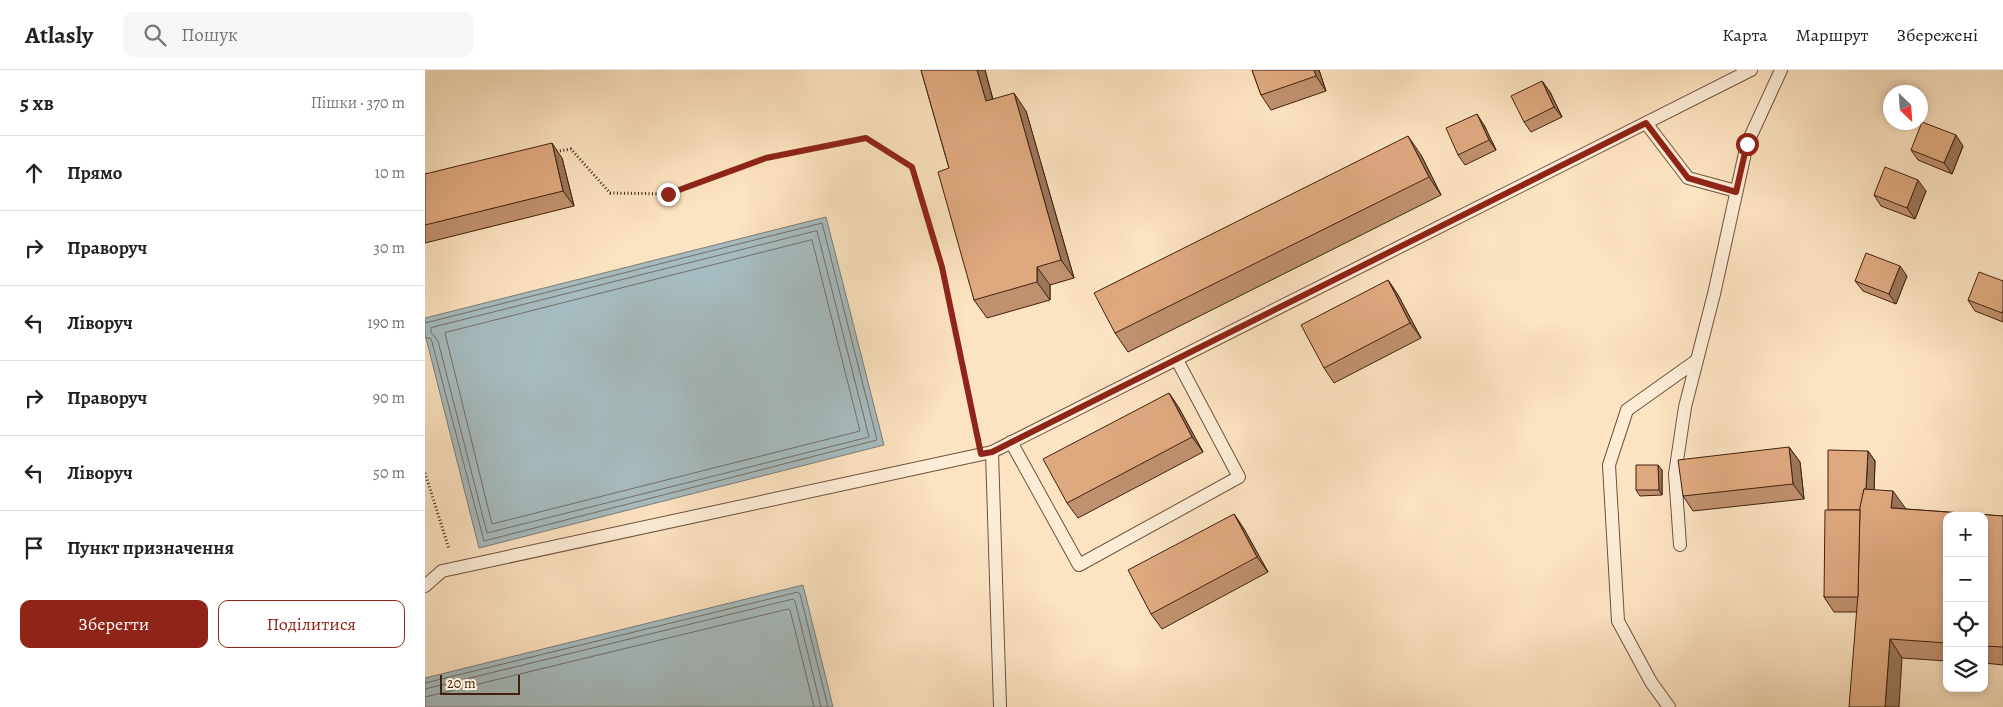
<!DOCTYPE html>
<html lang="uk">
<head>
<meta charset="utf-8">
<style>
	:root { --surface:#fff; --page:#f6f6f6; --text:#222; --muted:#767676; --line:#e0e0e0; --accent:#8f2418 }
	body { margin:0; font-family:Alegreya,serif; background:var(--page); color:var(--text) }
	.controls { position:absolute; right:15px; bottom:15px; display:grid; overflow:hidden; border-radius:10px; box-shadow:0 2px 8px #0003 }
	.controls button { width:45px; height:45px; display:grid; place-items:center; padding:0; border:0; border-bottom:1px solid var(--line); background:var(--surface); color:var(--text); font:25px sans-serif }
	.compass { position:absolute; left:1458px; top:15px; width:45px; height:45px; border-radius:50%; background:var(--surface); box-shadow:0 2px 8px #0003; rotate:155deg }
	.scale { position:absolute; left:15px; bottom:12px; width:80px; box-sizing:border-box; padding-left:5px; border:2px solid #43210e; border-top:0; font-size:14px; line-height:18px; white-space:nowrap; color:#43210e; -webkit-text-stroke:4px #fdedd7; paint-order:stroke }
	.stop { position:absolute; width:15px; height:15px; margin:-11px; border:4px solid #8f2418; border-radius:50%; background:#fff }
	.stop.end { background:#8f2418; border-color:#fff; box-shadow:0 1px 5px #0008 }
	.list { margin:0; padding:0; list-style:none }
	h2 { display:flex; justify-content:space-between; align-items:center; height:65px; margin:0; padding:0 20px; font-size:21px }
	h2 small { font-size:16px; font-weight:400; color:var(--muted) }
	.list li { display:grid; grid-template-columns:32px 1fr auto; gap:15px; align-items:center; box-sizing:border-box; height:75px; padding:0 20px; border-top:1px solid var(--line) }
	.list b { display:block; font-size:19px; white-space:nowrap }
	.list em { font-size:16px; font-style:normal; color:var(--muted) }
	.actions { display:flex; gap:10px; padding:15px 20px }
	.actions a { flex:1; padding:11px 0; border:1px solid var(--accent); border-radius:10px; text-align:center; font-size:18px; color:var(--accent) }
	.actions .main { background:var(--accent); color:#fff }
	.icon { flex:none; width:28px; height:28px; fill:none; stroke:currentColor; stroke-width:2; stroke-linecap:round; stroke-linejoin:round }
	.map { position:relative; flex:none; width:1578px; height:637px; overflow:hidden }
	header { display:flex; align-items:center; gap:30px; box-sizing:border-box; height:70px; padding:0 25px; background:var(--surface); border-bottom:1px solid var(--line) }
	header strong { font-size:24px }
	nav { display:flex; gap:28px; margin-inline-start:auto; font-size:18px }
	.search { width:350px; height:45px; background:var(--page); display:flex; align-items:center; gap:12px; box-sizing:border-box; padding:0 18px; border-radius:10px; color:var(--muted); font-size:19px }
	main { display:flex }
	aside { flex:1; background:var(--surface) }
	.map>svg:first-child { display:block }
</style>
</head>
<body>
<header>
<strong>Atlasly</strong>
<div class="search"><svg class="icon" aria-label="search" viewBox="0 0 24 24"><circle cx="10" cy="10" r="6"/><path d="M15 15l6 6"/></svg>Пошук</div>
<nav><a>Карта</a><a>Маршрут</a><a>Збережені</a></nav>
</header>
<main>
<aside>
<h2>5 хв<small>Пішки · 370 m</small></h2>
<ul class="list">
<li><svg class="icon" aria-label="ahead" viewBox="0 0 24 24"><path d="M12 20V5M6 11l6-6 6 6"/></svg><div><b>Прямо</b></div><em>10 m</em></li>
<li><svg class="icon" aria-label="right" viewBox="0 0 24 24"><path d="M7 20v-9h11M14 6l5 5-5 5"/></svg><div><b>Праворуч</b></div><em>30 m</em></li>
<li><svg class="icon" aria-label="left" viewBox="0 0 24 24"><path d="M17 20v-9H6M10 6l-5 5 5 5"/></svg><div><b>Ліворуч</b></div><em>190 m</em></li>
<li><svg class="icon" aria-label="right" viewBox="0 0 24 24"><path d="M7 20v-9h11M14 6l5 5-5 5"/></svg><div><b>Праворуч</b></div><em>90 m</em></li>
<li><svg class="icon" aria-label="left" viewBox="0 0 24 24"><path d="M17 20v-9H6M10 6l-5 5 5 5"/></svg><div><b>Ліворуч</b></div><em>50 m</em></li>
<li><svg class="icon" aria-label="arrive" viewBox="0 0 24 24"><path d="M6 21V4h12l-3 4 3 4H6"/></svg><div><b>Пункт призначення</b></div></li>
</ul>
<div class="actions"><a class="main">Зберегти</a><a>Поділитися</a></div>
</aside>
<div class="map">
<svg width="1578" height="637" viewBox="0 0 1578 637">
	<rect width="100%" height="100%" fill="#fce3c1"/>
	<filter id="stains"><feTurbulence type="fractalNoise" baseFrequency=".004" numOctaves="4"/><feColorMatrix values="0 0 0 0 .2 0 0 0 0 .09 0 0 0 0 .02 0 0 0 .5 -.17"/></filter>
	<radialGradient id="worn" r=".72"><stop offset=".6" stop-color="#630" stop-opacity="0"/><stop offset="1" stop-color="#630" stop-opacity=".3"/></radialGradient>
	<g fill="#a6bbbf" stroke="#7e7d78">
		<polygon points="401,147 459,375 54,478 0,264 0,248"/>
		<polygon points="378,515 408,637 0,637 0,608"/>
	</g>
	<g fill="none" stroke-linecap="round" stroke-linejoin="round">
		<g stroke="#746e66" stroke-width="1">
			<polygon points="392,161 444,367 62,463 13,271 6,262 6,258"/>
			<polygon points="387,170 435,361 67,454 20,263"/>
			<polyline points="0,253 397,153 452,370 59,471 7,272 5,268 0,268"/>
			<polyline points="0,613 373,522 375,524 403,637"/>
			<polyline points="0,619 368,529 370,531 396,637"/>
			<polyline points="0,627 363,539 365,540 389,637"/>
		</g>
		<defs>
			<g id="lane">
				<polyline points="1221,53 1263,108 1311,121"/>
				<polyline points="586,372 654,495 814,407 752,290"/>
				<polyline points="567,382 575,637"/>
				<polyline points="1255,475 1250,404 1260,337 1289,224 1322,74 1356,0"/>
				<polyline points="0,516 17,501 567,382 1326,0"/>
				<polyline points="1244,637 1226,612 1193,551 1184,395 1202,340 1271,291"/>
			</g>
		</defs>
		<use href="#lane" stroke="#71523b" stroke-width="14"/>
		<g stroke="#43210e" stroke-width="3" stroke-dasharray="1 2.5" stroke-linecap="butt">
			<polyline points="128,82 146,79 185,123 243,124 341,87 441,68 487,97 517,197 552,365"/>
			<polyline points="0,403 24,479"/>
		</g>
		<use href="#lane" stroke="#fdedd7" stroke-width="12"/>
	</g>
	<g fill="#c0916e" stroke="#43210e">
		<polygon points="496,0 560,0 568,29 601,41 649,208 625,215 625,230 562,248 549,230 524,98"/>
		<polygon points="827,0 894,0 901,21 846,40 836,25"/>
		<polygon points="1117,11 1125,22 1137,47 1106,62 1099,52"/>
		<polygon points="1059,55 1071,80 1040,95 1033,85"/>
		<polygon points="1538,76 1527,104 1493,90 1486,80"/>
		<polygon points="996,85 1016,125 703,282 690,263"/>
		<polygon points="137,88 149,136 0,173 0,104"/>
		<polygon points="1501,121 1490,149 1456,136 1449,125"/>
		<polygon points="1482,206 1471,234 1438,221 1430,211"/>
		<polygon points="963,210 973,225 996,268 909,313 899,298"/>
		<polygon points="1578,211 1578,252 1550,241 1543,230"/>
		<polygon points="744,323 754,338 778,382 653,448 642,433"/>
		<polygon points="1364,377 1375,392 1379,429 1268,441 1258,426"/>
		<polygon points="1443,381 1450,391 1449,420 1481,439 1578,446 1578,595 1559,593 1559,446 1522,446 1522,591 1477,588 1432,542 1409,542 1399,527"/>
		<polygon points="1237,400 1237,425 1215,426 1211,420"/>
		<polygon points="809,444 819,459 843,502 737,559 726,544"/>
	</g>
	<g fill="#9c765a" stroke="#43210e">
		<polygon points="552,0 560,0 573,50 561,31"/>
		<polygon points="889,0 894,0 901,21 891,6"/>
		<polygon points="1117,11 1125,22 1137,47 1129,37"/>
		<polygon points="589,23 601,41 649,208 636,190"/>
		<polygon points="1052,44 1059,55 1071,80 1064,70"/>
		<polygon points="1531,65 1538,76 1527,104 1519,93"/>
		<polygon points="983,66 996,85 1016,125 1004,107"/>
		<polygon points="127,73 137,88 149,136 138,121"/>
		<polygon points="1493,110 1501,121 1490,149 1482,138"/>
		<polygon points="1475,196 1482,206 1471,234 1464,224"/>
		<polygon points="612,197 625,215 625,230 612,212"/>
		<polygon points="963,210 973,225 996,268 985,253"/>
		<polygon points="744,323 754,338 778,382 767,367"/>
		<polygon points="1364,377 1375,392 1379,429 1368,414"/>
		<polygon points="1443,381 1450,391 1448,455 1440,445"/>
		<polygon points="1233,395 1237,400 1237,425 1234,420"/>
		<polygon points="1468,421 1481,439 1466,438"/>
		<polygon points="809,444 819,459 843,502 832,487"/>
		<polygon points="1465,569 1477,588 1474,637 1460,637"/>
	</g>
	<g fill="#dfa980" stroke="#43210e">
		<polygon points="496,0 552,0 561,31 589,23 636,190 612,197 612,212 549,230 513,102 524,98"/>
		<polygon points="827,0 889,0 891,6 836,25"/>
		<polygon points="1117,11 1129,37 1099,52 1086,26"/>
		<polygon points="1052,44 1064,70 1033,85 1021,58"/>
		<polygon points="1497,52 1531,65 1519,93 1486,80"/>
		<polygon points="983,66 1004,107 690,263 669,223"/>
		<polygon points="127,73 138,121 0,155 0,104"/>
		<polygon points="1460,97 1493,110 1482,138 1449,125"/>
		<polygon points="1441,183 1475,196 1464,224 1430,211"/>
		<polygon points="1554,202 1578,211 1578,240 1577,243 1543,230"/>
		<polygon points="963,210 985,253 899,298 876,255"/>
		<polygon points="744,323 767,367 642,433 618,389"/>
		<polygon points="1364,377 1368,414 1258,426 1253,390"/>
		<polygon points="1403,380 1443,381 1441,419 1439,419 1435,440 1403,440"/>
		<polygon points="1211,395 1233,395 1234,420 1211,420"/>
		<polygon points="1439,419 1468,421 1466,438 1578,446 1578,577 1559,576 1559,446 1522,446 1522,573 1465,569 1460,637 1424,637 1433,524 1435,437"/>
		<polygon points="1400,440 1435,440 1433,527 1399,527"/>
		<polygon points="809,444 832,487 726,544 703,500"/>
	</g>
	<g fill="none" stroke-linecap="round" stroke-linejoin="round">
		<polyline stroke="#8f2418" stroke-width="6" points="243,124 341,88 441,68 487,97 517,197 556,384 567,382 1221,53 1263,108 1311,122 1322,74"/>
	</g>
	<rect width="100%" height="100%" filter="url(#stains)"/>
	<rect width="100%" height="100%" fill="url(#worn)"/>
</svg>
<div class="controls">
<button>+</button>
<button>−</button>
<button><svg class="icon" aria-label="locate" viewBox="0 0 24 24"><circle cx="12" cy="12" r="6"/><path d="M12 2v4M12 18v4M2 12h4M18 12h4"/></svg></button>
<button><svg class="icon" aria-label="layers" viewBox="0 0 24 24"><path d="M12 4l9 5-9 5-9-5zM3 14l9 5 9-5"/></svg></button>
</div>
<svg class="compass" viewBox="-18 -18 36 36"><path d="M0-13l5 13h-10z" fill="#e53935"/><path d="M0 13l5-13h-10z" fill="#767676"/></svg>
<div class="scale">20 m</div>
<div class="stop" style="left:1322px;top:74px"></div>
<div class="stop end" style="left:243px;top:124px"></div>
</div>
</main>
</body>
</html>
